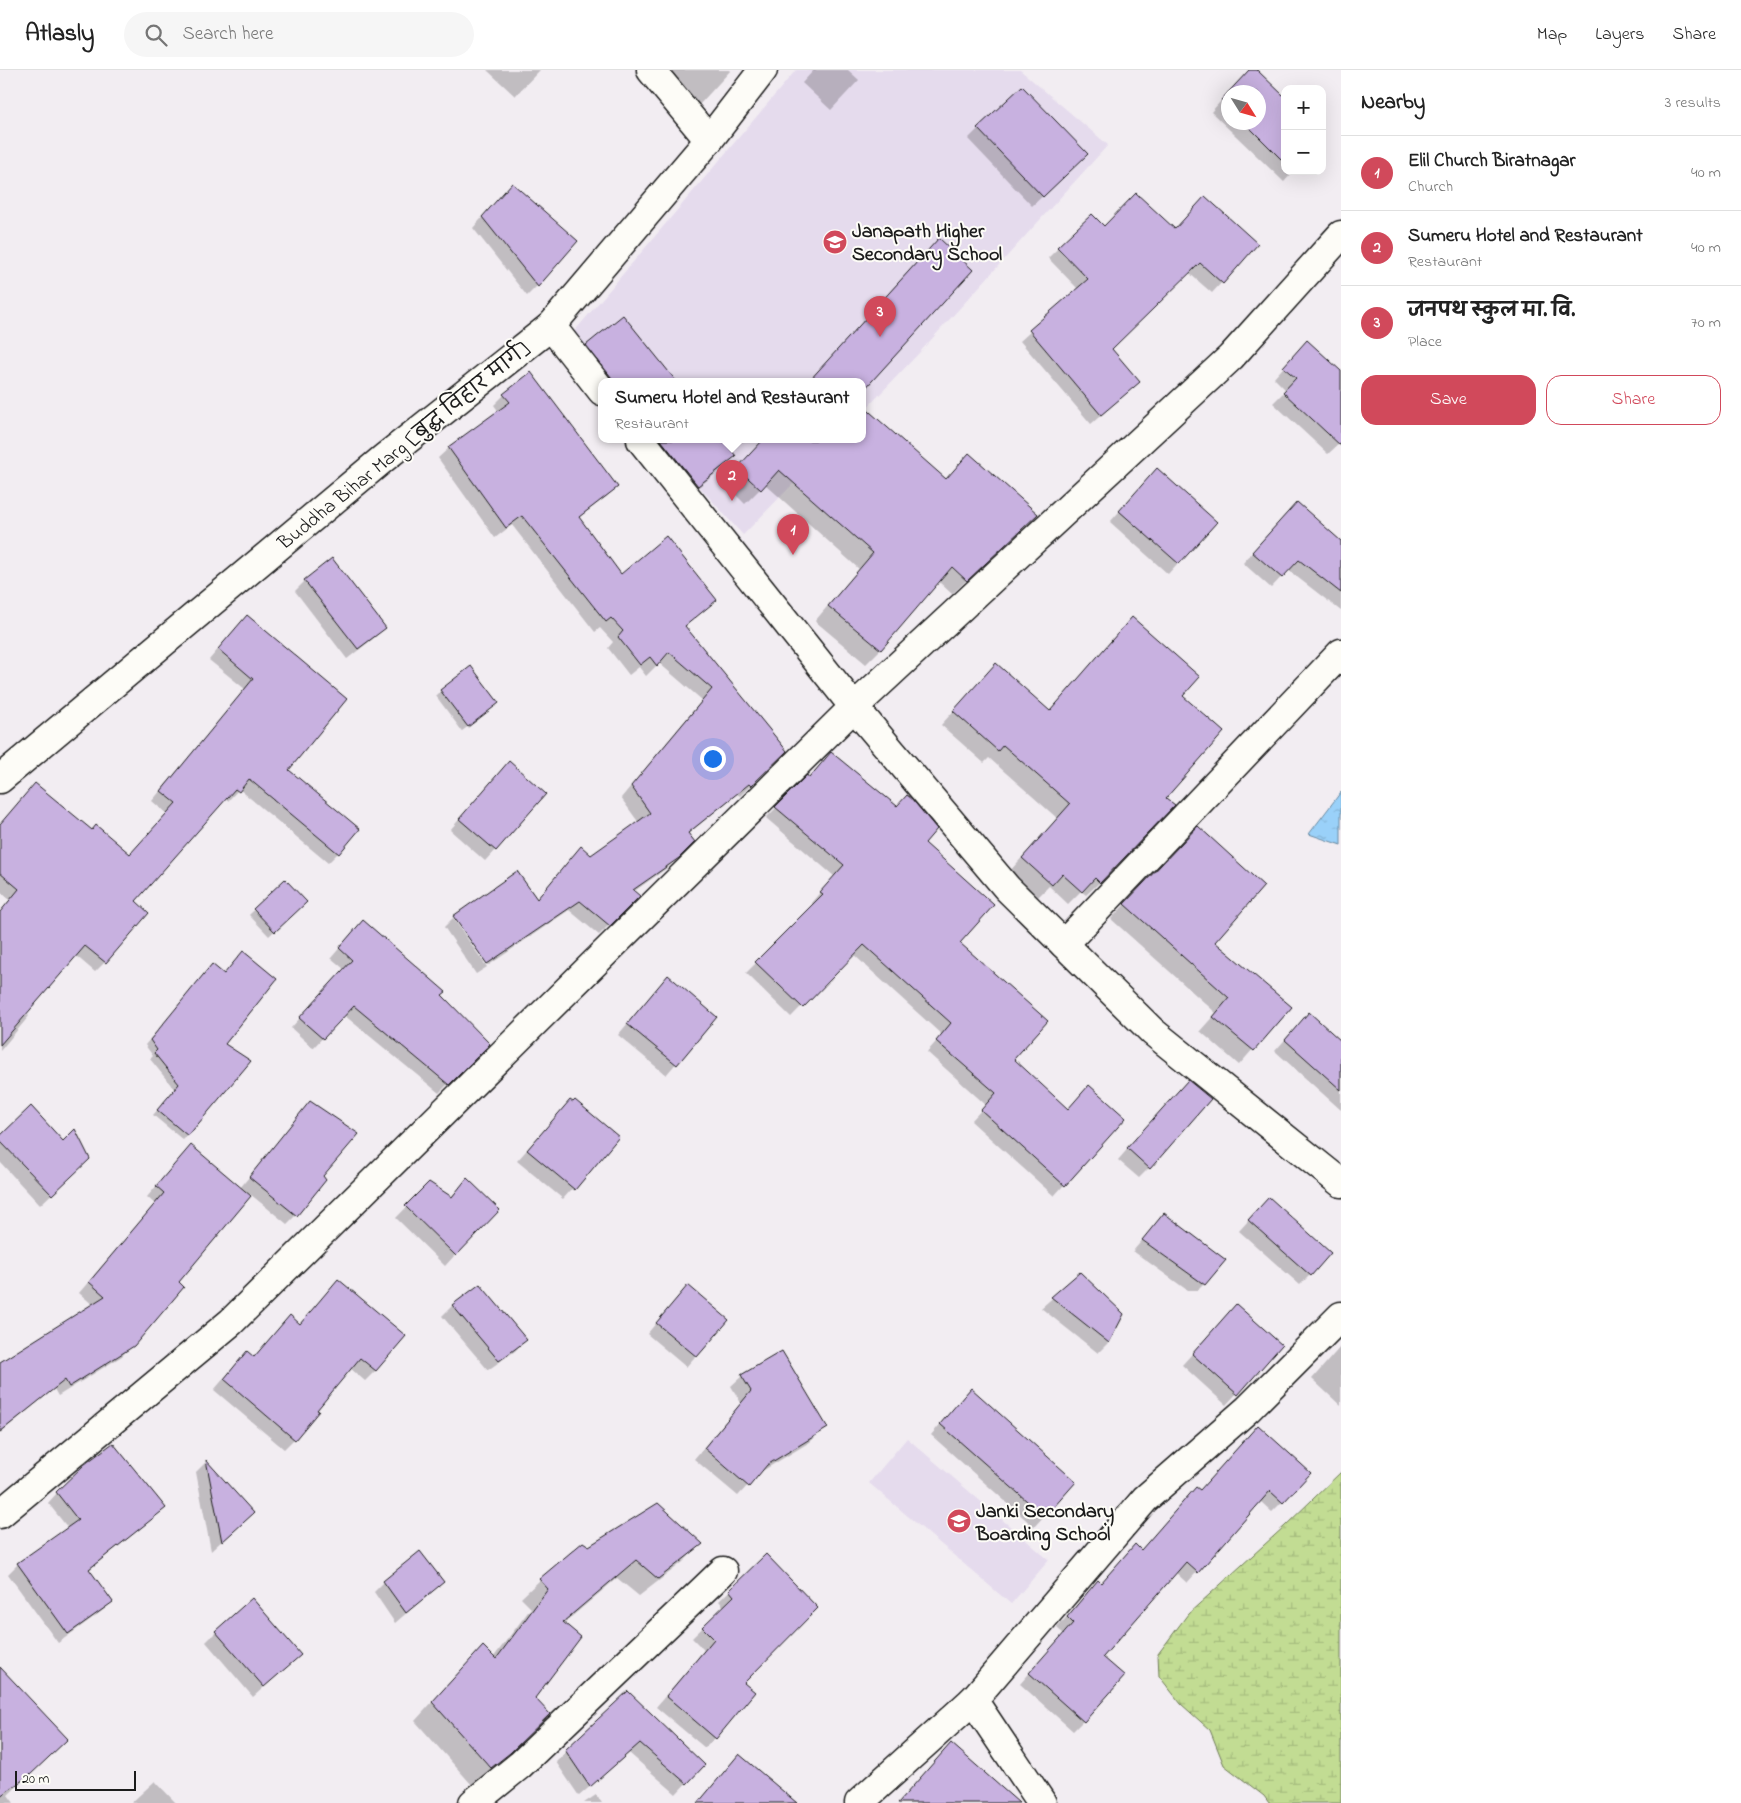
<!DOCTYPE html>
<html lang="en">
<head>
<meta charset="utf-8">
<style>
	:root { --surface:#fff; --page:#f6f6f6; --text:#222; --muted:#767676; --line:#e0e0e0; --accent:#d1495b }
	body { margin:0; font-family:"Indie Flower","Playpen Sans Deva",sans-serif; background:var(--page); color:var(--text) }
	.controls { position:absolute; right:15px; top:15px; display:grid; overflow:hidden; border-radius:10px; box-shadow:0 5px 20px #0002 }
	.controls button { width:45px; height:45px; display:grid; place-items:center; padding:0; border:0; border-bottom:1px solid var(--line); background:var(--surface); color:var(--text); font:25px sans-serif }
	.compass { position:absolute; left:1221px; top:15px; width:45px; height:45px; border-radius:50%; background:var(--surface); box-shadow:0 5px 20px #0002; rotate:127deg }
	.scale { position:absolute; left:15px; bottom:12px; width:121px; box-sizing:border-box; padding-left:5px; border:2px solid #1c1c1c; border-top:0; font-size:14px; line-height:18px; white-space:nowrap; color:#1c1c1c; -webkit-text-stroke:4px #fdfcf7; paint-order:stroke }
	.you { position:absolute; left:712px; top:688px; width:18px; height:18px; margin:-12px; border:4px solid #fff; border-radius:50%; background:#1a73e8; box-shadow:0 0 0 8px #1a73e833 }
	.badge { display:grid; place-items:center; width:32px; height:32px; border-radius:50%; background:var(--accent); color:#fff; font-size:16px; font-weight:700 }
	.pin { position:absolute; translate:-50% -41px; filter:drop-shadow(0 1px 2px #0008) }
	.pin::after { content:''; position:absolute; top:26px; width:18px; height:15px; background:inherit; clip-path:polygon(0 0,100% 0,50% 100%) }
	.popup { position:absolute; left:598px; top:308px; width:268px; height:65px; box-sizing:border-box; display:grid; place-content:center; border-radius:10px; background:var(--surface); filter:drop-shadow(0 1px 4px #0005); font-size:16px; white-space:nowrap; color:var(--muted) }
	.popup b { font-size:19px; color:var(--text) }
	.popup::after { content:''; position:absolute; left:50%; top:100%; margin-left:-10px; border:10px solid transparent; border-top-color:var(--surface) }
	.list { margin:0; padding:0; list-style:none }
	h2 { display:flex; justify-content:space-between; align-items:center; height:65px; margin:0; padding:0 20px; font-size:21px }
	h2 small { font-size:16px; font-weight:400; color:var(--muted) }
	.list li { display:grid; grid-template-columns:32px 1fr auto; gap:15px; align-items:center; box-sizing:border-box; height:75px; padding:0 20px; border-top:1px solid var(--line) }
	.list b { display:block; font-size:19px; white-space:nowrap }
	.list p { margin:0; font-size:16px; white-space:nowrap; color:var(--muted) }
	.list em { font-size:16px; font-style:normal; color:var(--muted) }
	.actions { display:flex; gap:10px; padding:15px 20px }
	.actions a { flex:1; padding:11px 0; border:1px solid var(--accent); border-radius:15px; text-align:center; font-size:18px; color:var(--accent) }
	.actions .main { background:var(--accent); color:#fff }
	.icon { flex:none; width:28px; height:28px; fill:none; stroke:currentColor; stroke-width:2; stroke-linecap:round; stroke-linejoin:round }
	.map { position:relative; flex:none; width:1341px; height:1733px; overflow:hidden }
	header { display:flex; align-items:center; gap:30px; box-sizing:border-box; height:70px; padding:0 25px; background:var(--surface); border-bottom:1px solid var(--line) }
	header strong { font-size:24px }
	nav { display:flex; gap:28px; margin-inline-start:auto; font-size:18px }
	.search { width:350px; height:45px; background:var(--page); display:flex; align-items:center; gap:12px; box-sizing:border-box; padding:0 18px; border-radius:28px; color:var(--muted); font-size:19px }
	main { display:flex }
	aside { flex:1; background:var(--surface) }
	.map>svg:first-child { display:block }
</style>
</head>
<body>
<header>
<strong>Atlasly</strong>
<div class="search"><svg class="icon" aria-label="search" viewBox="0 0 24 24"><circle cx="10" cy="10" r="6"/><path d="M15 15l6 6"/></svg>Search here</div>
<nav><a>Map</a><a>Layers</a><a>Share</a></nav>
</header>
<main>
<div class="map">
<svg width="1341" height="1733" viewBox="0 0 1341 1733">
	<defs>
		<pattern id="wetland-marsh" width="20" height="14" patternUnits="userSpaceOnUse" patternTransform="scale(1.25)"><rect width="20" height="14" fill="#c2dc93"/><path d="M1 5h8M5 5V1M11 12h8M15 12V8" fill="none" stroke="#a6bc7e"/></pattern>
		<pattern id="water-ripples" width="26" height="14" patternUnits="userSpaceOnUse" patternTransform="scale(1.25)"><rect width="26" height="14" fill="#9ad1f9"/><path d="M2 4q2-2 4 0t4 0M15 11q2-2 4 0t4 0" fill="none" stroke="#84b3d5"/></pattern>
	</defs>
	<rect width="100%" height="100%" fill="#f2edf2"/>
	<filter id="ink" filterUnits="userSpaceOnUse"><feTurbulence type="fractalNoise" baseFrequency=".02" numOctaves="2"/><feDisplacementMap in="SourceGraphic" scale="10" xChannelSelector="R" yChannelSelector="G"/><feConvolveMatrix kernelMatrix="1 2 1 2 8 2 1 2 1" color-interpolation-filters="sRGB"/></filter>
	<g filter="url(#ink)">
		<g fill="#e5dbed">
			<polygon points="796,0 1020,0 1108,75 919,283 862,343 862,312 605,312 567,270"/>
			<polygon points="657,370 836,370 743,465"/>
			<polygon points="907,1368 1049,1490 1011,1534 869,1413"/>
		</g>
		<polygon fill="url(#wetland-marsh)" stroke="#6f7c58" points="1341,1402 1341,1733 1269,1733 1264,1726 1224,1695 1210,1660 1181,1634 1159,1606 1158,1584 1188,1544 1285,1456"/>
		<polygon fill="url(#water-ripples)" stroke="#6889a1" points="1341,722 1341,775 1309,764"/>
		<g fill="#0003">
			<polygon points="487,0 540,0 515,26"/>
			<polygon points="667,0 731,0 699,35 668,7"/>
			<polygon points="814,0 848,0 859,10 831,40 802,13"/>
			<polygon points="1251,0 1255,0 1285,29 1285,101 1294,101 1284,112 1211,42 1228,23 1228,52 1258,52 1258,22 1229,22"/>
			<polygon points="978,59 1076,95 1032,136 968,69"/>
			<polygon points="502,125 537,216 527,226 473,158"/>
			<polygon points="1092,145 1104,158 1175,160 1257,174 1212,223 1189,203 1110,279 1128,322 1091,354 1020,271 1078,219 1048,188"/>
			<polygon points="924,184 862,320 862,312 808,312"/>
			<polygon points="622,247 675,312 602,312 571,291 586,276"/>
			<polygon points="1297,282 1341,303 1341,372 1328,384 1273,333 1286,320 1274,308"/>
			<polygon points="504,325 617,417 606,427 578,448 621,506 715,530 684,557 786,681 740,726 737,724 688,764 693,772 667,798 633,822 638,826 599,865 569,840 489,895 456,847 536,830 581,778 590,786 639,753 621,728 702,630 659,593 646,606 639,597 629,605 608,578 613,572 600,558 595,562 512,455 495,468 438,388 449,378 499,342 494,335"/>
			<polygon points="862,336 945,410 969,385 1022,458 952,524 938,511 880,580 866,594 815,551 859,499 765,414 745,434 724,413 764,370 862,370"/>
			<polygon points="634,370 722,370 734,386 719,401 682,430"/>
			<polygon points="1157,399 1215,452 1168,504 1110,452"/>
			<polygon points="1286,444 1341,473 1341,541 1288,500 1271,518 1243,493"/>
			<polygon points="305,511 384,558 374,568 347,589 295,521"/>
			<polygon points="237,557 287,700 338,783 328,793 239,719 228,731 225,728 134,831 147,843 105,892 95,902 75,885 26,943 29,946 0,981 0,842 10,830 0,821 0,754 35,714 92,761 130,785 167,744 152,731 245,619 209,590"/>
			<polygon points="1119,562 1182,626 1164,728 1100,812 1086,825 1081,821 1068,834 1049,816 1038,827 1009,802 1057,748 989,688 984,693 941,655 996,594 1049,642"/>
			<polygon points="441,621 493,638 462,661 436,626"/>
			<polygon points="831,683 923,773 959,873 1012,990 1067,1040 1124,1048 1054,1126 971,1051 986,1035 927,982 942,965 853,884 791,947 746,903 814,835 811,833 834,806 766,748 807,707 808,708"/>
			<polygon points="499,704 495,780 485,791 450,760"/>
			<polygon points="1184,772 1213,872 1290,937 1239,995 1200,961 1216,943 1111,849"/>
			<polygon points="285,810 305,832 269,866 249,845"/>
			<polygon points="453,848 487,897 476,904 444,857"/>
			<polygon points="354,861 441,926 488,974 439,1023 344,945 313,978 291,958 344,899 331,888"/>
			<polygon points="208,901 223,974 188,1065 183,1070 153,1045 175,1020 150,989 153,986 145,975"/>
			<polygon points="658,917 716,947 666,1005 618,965"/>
			<polygon points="1299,954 1341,972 1341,1040 1275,981"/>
			<polygon points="1177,1022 1149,1098 1139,1108 1118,1090"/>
			<polygon points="570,1031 618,1067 563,1129 517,1091"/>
			<polygon points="310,1033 321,1107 296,1145 287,1154 250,1124 177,1212 132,1275 122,1286 58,1326 54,1319 0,1363 0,1294 93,1235 79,1223 155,1134 147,1127 181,1087 191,1077 240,1118"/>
			<polygon points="0,1068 78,1099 40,1135 0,1092"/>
			<polygon points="467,1110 455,1185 445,1196 396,1148 429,1114 450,1128"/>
			<polygon points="1258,1140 1310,1205 1300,1215 1239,1161"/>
			<polygon points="1164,1145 1209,1209 1198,1220 1187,1220 1133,1181"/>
			<polygon points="1080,1204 1122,1245 1108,1273 1098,1283 1041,1238"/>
			<polygon points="338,1210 376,1300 365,1311 350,1298 315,1340 294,1369 284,1379 214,1320 237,1293 253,1288 290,1247 299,1255"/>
			<polygon points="678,1227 727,1250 686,1297 647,1264"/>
			<polygon points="453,1235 525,1270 515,1281 488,1300 442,1246"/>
			<polygon points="1226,1246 1281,1275 1226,1335 1182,1295"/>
			<polygon points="1341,1276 1341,1336 1312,1309"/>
			<polygon points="781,1282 821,1361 810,1372 759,1403 738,1426 694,1389 741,1333 731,1316 742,1306"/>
			<polygon points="961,1330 1075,1412 1034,1457 931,1365"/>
			<polygon points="1248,1367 1282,1432 1272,1442 1260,1431 1187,1513 1175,1502 1102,1587 1083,1651 1073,1661 1020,1614 1064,1564 1057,1558 1088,1522 1101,1514 1141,1481 1199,1422"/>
			<polygon points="206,1392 252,1443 211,1481 196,1402"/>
			<polygon points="57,1423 164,1438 154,1447 89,1500 112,1532 102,1541 58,1573 8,1504 18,1494 68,1458 48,1433"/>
			<polygon points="583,1473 588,1478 701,1474 683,1492 639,1526 617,1508 563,1554 533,1629 530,1662 490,1701 472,1715 415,1651 465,1596 493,1588 531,1538 521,1528 540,1510"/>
			<polygon points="766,1486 742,1613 715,1668 705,1678 656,1637 704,1580 692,1568 724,1537 719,1531"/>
			<polygon points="384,1512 431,1522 395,1553 374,1522"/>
			<polygon points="216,1562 300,1585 253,1627 206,1572"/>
			<polygon points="628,1622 703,1695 676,1724 629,1683 579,1726 556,1692"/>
			<polygon points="0,1655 32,1702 8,1725 14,1733 0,1733"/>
			<polygon points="155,1711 176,1733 131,1733"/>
			<polygon points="596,1725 602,1733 584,1733"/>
		</g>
		<g fill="#c8b1e0" stroke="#1c1c1c">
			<polygon points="1249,0 1257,0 1285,27 1285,93 1244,52 1258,52 1258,22 1228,22 1228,38 1221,30"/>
			<polygon points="1022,16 1088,84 1043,127 977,58"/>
			<polygon points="512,113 578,171 538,217 482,147"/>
			<polygon points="1136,123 1175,159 1205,126 1258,174 1223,214 1200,193 1112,279 1140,312 1101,345 1029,260 1088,209 1057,177 1092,144 1104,156"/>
			<polygon points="939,168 973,200 862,322 862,312 808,312"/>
			<polygon points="623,245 677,312 615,312 586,275"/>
			<polygon points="1307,270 1341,301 1341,376 1283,322 1296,308 1283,297"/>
			<polygon points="531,302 618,417 579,447 621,504 666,466 717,530 685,556 787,681 751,716 749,714 688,763 695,772 679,788 633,820 640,826 610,856 580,831 487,894 453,846 517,801 537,829 581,776 591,785 650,743 631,716 712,619 669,582 657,596 650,587 640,595 618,567 623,561 611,548 606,552 522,446 506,458 448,377 510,332 503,324"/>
			<polygon points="862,335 946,409 969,383 1038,444 967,511 952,497 881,580 828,536 873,483 779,400 761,420 737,398 763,370 862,370"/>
			<polygon points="661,370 723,370 736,386 698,416"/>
			<polygon points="1157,398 1217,452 1179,494 1119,441"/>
			<polygon points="1297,432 1341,471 1341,523 1299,490 1282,508 1252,482"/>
			<polygon points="332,488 386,558 358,579 304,510"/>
			<polygon points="247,545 347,629 289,700 360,759 339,784 249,709 239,722 235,719 136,831 149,843 106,893 85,876 0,975 0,842 19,819 0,803 0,754 35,713 92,760 96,755 130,784 176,733 161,721 253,609 218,579"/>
			<polygon points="1132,547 1200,607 1183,626 1224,662 1166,728 1175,735 1100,813 1095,808 1082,822 1062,804 1052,815 1022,788 1070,734 1003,675 998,681 953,641 996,593 1050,641"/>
			<polygon points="471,596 499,633 468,657 440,620"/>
			<polygon points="831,682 897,736 907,725 912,729 937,759 925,773 994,835 960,873 1048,951 1014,989 1068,1039 1089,1015 1126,1048 1065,1116 981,1040 996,1023 936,971 951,953 864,875 803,938 755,892 823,824 820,822 844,795 775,737 807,705 809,708"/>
			<polygon points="509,691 546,724 496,781 459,749"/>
			<polygon points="1198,756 1264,816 1215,872 1292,937 1254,981 1213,947 1229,928 1124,834"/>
			<polygon points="285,809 307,832 275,862 253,839"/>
			<polygon points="363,850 446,922 442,925 490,974 449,1015 354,936 323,969 299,948 352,890 339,878"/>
			<polygon points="243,881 277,909 225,974 251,991 188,1066 157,1040 179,1014 154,983 157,980 150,970 212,894 224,904"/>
			<polygon points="668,905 717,947 677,995 627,954"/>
			<polygon points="1309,942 1341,971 1341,1020 1285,970"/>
			<polygon points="1188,1010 1211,1029 1150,1099 1127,1078"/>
			<polygon points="570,1030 573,1032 575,1030 619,1067 575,1120 527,1080"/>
			<polygon points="310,1031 359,1064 323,1106 326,1110 297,1146 249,1107"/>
			<polygon points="31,1036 63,1071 75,1059 90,1089 52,1125 0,1071 0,1066"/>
			<polygon points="191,1075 251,1126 179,1212 184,1217 134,1276 69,1317 65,1310 0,1362 0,1292 105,1226 89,1212 164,1123 156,1116"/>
			<polygon points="467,1108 500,1140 456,1186 405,1136 429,1112 452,1127"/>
			<polygon points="1269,1127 1331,1183 1311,1206 1248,1150"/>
			<polygon points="1164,1143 1226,1190 1205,1215 1142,1170"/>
			<polygon points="1080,1202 1124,1244 1109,1273 1051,1227"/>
			<polygon points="338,1209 406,1266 376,1301 360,1288 317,1340 319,1341 295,1370 224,1309 247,1281 254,1287 290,1245 300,1254"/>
			<polygon points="480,1214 527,1270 499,1291 452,1235"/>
			<polygon points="688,1215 729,1250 697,1287 656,1253"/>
			<polygon points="1236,1234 1282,1275 1238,1325 1192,1284"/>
			<polygon points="782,1281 828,1358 767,1395 749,1417 704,1378 751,1321 741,1305"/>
			<polygon points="971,1318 1076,1412 1045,1447 940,1354"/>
			<polygon points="1258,1355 1311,1403 1283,1433 1270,1421 1198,1503 1186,1492 1103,1587 1125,1606 1084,1652 1029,1603 1073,1553 1067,1547 1098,1510 1101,1513 1135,1474 1141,1480 1196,1417 1200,1420"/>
			<polygon points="113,1373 166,1438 89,1499 113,1532 68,1564 17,1493 78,1450 56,1422 85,1394"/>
			<polygon points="206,1390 254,1443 222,1472"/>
			<polygon points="658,1433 703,1474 658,1509 636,1490 563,1552 581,1567 535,1628 550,1644 510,1683 491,1698 432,1632 483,1576 496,1589 548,1519 539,1509 583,1472 589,1476"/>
			<polygon points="420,1481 444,1512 406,1543 383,1511"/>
			<polygon points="766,1484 818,1538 744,1613 755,1622 716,1669 666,1626 714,1569 702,1557 734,1526 729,1520"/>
			<polygon points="252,1528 301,1585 264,1617 215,1561"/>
			<polygon points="0,1597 68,1669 30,1705 0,1726"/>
			<polygon points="628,1621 705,1695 687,1714 640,1673 590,1717 565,1680"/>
			<polygon points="951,1673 1019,1733 898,1733"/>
			<polygon points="739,1684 797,1733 698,1733"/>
		</g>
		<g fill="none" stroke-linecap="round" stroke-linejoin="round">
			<defs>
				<g id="minor">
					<polyline points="651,0 709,70"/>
					<polyline points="551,256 602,321"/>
					<polyline points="641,370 854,637 1007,818 1153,962 1341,1113"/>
					<polyline points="0,709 384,388 551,256 709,70 763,0"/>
					<polyline points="1064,874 1341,583"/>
					<polyline points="0,1444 231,1252 854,637 1231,287 1341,165"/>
					<polyline points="973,1630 1042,1733"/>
					<polyline points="473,1733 520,1695 723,1501"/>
					<polyline points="859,1733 973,1630 1145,1429 1248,1339 1341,1246"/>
				</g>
			</defs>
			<use href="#minor" stroke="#1c1c1c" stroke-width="31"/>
			<use href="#minor" stroke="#fdfcf7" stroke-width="28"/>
		</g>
	</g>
	<defs>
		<symbol id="school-disc" viewBox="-11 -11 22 22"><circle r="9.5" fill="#d1495b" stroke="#fdfcf7"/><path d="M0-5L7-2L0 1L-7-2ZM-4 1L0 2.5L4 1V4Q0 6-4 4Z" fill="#fff"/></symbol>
	</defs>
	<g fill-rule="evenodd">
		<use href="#school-disc" x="821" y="158" width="28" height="28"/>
		<use href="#school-disc" x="945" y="1437" width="28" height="28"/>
	</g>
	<g text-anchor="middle" stroke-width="4" stroke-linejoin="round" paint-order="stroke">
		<g font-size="20" font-weight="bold" fill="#1c1c1c" stroke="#fdfcf7" text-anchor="start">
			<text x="852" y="167">Janapath Higher<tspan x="852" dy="23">Secondary School</tspan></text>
			<text x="976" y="1447">Janki Secondary<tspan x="976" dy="23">Boarding School</tspan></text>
		</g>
		<g font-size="20" fill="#1c1c1c" stroke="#fdfcf7">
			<text transform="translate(403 375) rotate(-39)" y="7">Buddha Bihar Marg [बुद्ध विहार मार्ग]</text>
		</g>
	</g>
</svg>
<div class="controls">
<button>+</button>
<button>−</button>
</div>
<svg class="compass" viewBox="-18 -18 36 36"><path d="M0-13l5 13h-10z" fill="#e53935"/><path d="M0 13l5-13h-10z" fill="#767676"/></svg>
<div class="scale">20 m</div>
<div class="you"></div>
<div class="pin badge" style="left:793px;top:485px">1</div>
<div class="pin badge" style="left:732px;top:431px">2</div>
<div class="popup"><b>Sumeru Hotel and Restaurant</b>Restaurant</div>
<div class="pin badge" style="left:880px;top:267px">3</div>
</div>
<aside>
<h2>Nearby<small>3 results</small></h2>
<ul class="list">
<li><span class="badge">1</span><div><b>Elil Church Biratnagar</b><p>Church</p></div><em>40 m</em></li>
<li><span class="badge">2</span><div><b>Sumeru Hotel and Restaurant</b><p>Restaurant</p></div><em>40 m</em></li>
<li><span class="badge">3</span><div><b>जनपथ स्कुल मा. वि.</b><p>Place</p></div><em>70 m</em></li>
</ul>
<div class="actions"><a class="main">Save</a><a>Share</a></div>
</aside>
</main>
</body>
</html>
